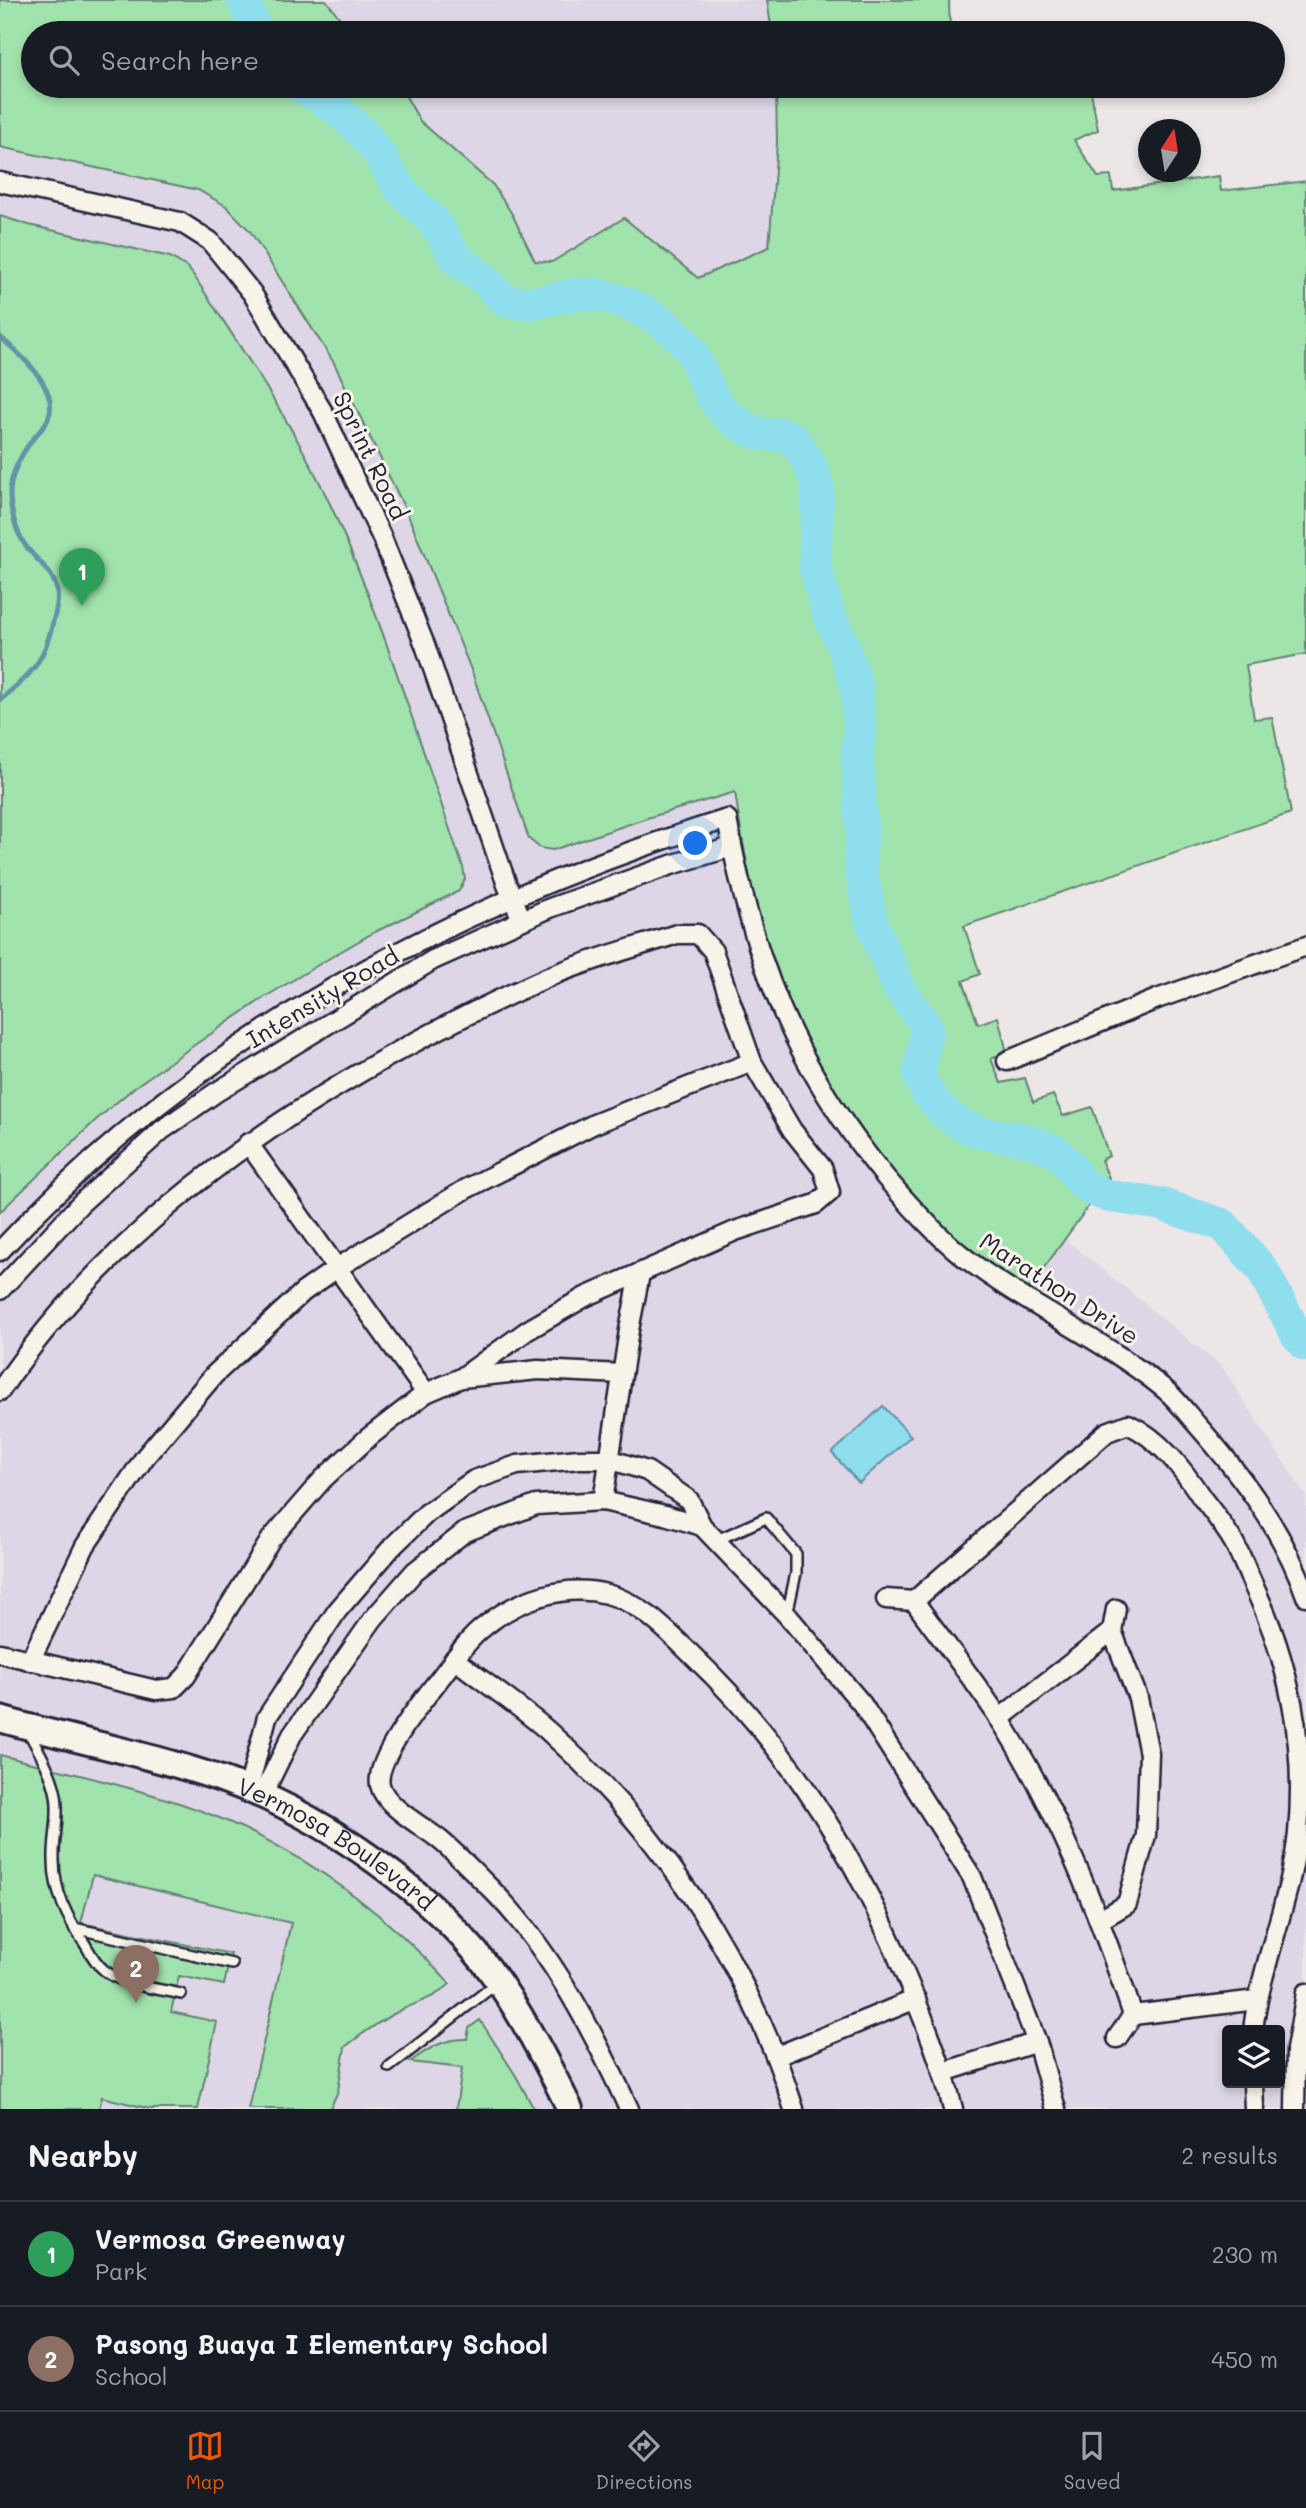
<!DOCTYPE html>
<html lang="en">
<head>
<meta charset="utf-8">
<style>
	:root { --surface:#171b24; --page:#20242c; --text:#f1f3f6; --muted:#9ea1a6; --line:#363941; --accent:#ea580c }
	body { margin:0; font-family:Mali,sans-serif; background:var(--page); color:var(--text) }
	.controls { position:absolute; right:21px; bottom:21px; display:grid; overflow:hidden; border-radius:7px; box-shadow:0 4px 10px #0003 }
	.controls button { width:63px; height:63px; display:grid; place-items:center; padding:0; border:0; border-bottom:2px solid var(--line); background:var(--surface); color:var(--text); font:35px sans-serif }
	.compass { position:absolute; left:1138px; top:119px; width:63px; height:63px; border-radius:50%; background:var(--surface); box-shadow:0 4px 10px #0003; rotate:12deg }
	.you { position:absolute; left:696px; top:844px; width:24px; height:24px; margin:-18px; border:5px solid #fff; border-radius:50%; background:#1a73e8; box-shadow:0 0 0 10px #1a73e833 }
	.badge { display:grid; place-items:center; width:46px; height:46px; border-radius:50%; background:var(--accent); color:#fff; font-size:23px; font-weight:700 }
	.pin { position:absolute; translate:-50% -58px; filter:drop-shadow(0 2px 4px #0008) }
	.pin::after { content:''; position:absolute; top:37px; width:24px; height:21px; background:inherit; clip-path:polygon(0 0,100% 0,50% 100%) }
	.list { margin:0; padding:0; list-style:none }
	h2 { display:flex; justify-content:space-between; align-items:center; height:91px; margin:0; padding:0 28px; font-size:30px }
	h2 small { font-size:23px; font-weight:400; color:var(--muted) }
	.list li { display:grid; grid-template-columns:46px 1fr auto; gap:21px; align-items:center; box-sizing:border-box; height:105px; padding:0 28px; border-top:2px solid var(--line) }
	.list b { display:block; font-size:26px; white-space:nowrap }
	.list p { margin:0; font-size:23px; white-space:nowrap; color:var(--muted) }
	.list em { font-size:23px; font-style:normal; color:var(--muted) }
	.icon { flex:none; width:38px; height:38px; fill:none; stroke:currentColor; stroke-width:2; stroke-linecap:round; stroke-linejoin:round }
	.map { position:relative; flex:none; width:1306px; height:2109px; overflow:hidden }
	.search { position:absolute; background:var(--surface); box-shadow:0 4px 10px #0003; left:21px; right:21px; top:21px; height:77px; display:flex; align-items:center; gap:18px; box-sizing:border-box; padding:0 24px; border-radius:38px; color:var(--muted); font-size:26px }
	.sheet { height:301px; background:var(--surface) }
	nav { display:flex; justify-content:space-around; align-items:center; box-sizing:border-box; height:98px; border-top:2px solid var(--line); background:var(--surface); font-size:19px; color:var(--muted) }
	nav a { display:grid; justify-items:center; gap:4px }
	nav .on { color:var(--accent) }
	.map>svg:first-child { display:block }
</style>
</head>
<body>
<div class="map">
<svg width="1306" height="2109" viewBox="0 0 1306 2109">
	<rect width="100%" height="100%" fill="#ece6e7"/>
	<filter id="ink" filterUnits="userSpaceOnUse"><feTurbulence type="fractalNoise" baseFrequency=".0143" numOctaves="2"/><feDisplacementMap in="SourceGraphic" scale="14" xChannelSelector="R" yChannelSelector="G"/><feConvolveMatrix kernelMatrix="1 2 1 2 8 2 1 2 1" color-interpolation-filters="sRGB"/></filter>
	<g filter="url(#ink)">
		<g fill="#ded6e6" fill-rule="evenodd">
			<polygon points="326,0 903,0 907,33 351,33"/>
			<path d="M33,33v53h221l772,1127 38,25 158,129 84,129v613h-772l-18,-33 -37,-56 -10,8 -13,81h-126l8,-18 -72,-54 -18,72h-248l27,-251 277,4 -42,-24 -76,-33 -39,-12 -147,-38v-1714zM1227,2030h53v53h-53z"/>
			<polygon points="400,86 910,86 913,197 813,228 698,278 624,218 552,262 535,261 512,214 493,185 420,121"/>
		</g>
		<g fill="#a1e3ad" stroke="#628274" stroke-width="2">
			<path d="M0,0h326l25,33h-318v53h367l20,35 73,64 19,29 23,47 17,1 72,-44 74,60 71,-31 8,-104 -1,-57h134l1,6h76l69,-6h34l8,44 -24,10 24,37 13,-1 2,15 106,-15 2,15 85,-10v473l-60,11 8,54 18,-2 19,96 -327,113 16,48 -17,7 15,43 20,-7 9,35 -16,7 10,24 24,-5 8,24 20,-7 10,21 29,-9 17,49 -8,4 8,18 -84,116c-30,-24 -62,-47 -89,-74 -86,-84 -148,-192 -179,-308 -10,-39 -16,-80 -22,-120l-88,26 -94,32 -13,-2 -11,-9 -57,-167 -64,-157 -74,-152 -84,-132 -24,-25 -28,-16 -198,-43z"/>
			<polygon points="767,0 949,0 950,33 772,33"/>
			<path d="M0,216l29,9 141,32 18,11 6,8c48,74 99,147 136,228 54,117 90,242 133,363l2,12 -6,12 -86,42 -40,23 -68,41 -72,49 -57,40 -40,34 -96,92z"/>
			<path d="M0,1755c61,16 124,29 185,50 103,35 192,99 265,179 -16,15 -30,17 -49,26 -20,10 -38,23 -56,37l-7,44 -8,18h-82l43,-186 -198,-48 -12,48 150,31 -7,31 -45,-9 -8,36 46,10 -19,87h-48l-48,-12 -3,12h-99z"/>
			<path d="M480,2020l36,56 18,33h-78l6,-41 -52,-6c18,-13 34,-24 57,-23l2,-11z"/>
		</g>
		<polygon fill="#8fdeed" stroke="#6393a6" stroke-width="2" points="883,1406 911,1436 859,1483 832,1453"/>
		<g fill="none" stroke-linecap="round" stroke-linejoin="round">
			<path stroke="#6393a6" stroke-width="5" d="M0,337c20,17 61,52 48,82 -3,8 -11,14 -16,21 -11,15 -22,35 -22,54 0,13 5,34 12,46 7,14 22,23 30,37 8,14 6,27 2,41 -10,44 -20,54 -54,82"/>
			<g stroke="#8fdeed" stroke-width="33">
				<polyline points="243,0 258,33"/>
				<path d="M300,86c27,15 54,35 73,60 10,12 16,28 26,41 9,13 22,21 33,33 10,11 15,25 23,36 8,10 20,15 29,23 7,5 11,14 19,19 20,14 58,-4 82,-4 30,1 60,16 83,33 31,23 29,46 48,75 13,20 44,38 67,32l11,6 14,21 10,25 -3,81 14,49 15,31 12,37 4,48 -3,20 5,77 -2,37 12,58 27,64 28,39 -8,47 7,17 17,20 17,13 22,9 46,7 27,11 13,12 12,18 11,8 16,7 53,8 63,21 39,44 35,66 9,10"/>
			</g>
			<defs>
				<g id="service">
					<polyline points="717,1540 766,1518 796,1554 796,1573 787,1615"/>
					<path d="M28,1731c11,20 24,42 28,64 4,22 -3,44 -2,65 0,32 13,58 31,84 5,9 11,20 19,26 19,16 53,18 77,24"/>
					<polyline points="74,1928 232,1964"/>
					<polyline points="389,2067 497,1983"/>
				</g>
				<g id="minor">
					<polyline points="0,182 180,222 210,241 252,293 323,412 382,538 425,645 507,885 522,920"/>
					<polyline points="1007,1061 1157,999 1306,946"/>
					<polyline points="248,1143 426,1393"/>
					<path d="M0,1251c197,-214 452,-346 727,-432 25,140 68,249 159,359 24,28 49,56 78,79 48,37 101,64 152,97 18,12 39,26 55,41 10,10 19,22 28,32 43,49 86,106 107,169"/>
					<polyline points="0,1290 80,1204 162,1130 215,1093 433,960 550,908 671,865 732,847"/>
					<path d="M0,1391c129,-191 340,-321 546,-413 41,-18 88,-30 131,-44h21l15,17 39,111 40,68 31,39 7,23 -14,12 -81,27 -150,66 -57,33 -67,48"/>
					<polyline points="603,1501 629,1330 640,1274"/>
					<path d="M886,1599l28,2 193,-169 21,-8c32,15 55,45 74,74 11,14 22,28 31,43 7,12 12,26 18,39 39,82 55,163 47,253 -7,68 -37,130 -45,197"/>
					<path d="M914,1601c28,39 59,77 85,117 59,92 99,194 134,297l124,-15"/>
					<polyline points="1112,1631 1116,1609"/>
					<polyline points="0,1653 156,1690 174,1688 186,1676 271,1539 323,1479 369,1437 426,1393 461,1378 538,1370 622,1374"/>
					<path d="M454,1659c31,24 64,46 93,71 115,104 200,231 247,379"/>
					<polyline points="30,1661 85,1546 145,1457 214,1375 303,1292 337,1268 466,1189 594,1124 752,1062"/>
					<polyline points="999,1719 1112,1631 1138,1698 1149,1754 1146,1835 1127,1904 1100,1920"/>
					<polyline points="248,1790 267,1717 337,1611 392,1547 427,1513 474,1480 517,1465 579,1459 609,1459 647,1471 689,1500 702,1526 787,1615 862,1704 972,1877 1037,2042 1056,2109"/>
					<polyline points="262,1796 292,1735 373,1619 415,1571 465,1532 536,1505 603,1501 665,1515 702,1526"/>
					<polyline points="1117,2038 1133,2015"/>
					<polyline points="777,2056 916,1999"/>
					<polyline points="944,2072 1037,2042"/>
					<polyline points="1253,2083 1254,2109"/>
					<path d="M629,2109c-36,-78 -78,-160 -139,-221 -16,-16 -33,-34 -50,-48 -17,-14 -55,-33 -60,-55 -6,-26 48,-91 64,-112 12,-16 25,-35 41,-47 33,-27 80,-43 122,-32 34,9 60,37 84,60 96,91 166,203 216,325 18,43 35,85 46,130"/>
					<polyline points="1295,2109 1296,2049 1306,1993"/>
				</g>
				<g id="secondary">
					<path id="s1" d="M0,1719c73,21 149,35 221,60 102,36 217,115 279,205 27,40 49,82 70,125"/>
				</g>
			</defs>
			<use href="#service" stroke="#22223b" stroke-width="14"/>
			<use href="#minor" stroke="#22223b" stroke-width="23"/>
			<use href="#secondary" stroke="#22223b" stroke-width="30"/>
			<use href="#service" stroke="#f7f3e8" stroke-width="9"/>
			<use href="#minor" stroke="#f7f3e8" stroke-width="18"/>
			<use href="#secondary" stroke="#f7f3e8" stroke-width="24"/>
		</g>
	</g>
	<g text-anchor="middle" stroke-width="6" stroke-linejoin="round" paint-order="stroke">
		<g font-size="24" fill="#22223b" stroke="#f7f3e8">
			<text transform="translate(370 456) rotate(64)" y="8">Sprint Road</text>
			<text transform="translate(323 998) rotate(-31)" y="8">Intensity Road</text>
			<text transform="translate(1059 1289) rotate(33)" y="8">Marathon Drive</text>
			<text dy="8" stroke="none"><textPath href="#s1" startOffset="362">Vermosa Boulevard</textPath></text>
		</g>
	</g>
</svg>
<div class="controls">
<button><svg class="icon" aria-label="layers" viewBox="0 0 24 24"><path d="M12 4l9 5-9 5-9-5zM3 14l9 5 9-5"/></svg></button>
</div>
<svg class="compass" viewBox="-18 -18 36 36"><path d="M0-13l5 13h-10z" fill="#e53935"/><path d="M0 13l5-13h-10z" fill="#9ea1a6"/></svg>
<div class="you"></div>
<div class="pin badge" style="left:82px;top:606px;background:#2e9e5b">1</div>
<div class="pin badge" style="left:136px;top:2003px;background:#8d6e63">2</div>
<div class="search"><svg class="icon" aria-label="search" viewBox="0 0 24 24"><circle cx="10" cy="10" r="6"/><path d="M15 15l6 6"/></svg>Search here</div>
</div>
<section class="sheet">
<h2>Nearby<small>2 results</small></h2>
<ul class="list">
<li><span class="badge" style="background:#2e9e5b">1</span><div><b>Vermosa Greenway</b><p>Park</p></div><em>230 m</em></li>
<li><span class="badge" style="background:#8d6e63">2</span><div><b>Pasong Buaya I Elementary School</b><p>School</p></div><em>450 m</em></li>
</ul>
</section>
<nav>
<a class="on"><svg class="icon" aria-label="map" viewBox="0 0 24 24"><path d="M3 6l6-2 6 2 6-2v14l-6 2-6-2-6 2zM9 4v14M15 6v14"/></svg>Map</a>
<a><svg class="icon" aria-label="directions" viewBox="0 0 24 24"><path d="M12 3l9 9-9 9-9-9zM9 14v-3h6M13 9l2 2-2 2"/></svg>Directions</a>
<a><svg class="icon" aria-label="saved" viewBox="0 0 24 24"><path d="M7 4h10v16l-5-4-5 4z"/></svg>Saved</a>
</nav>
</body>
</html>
